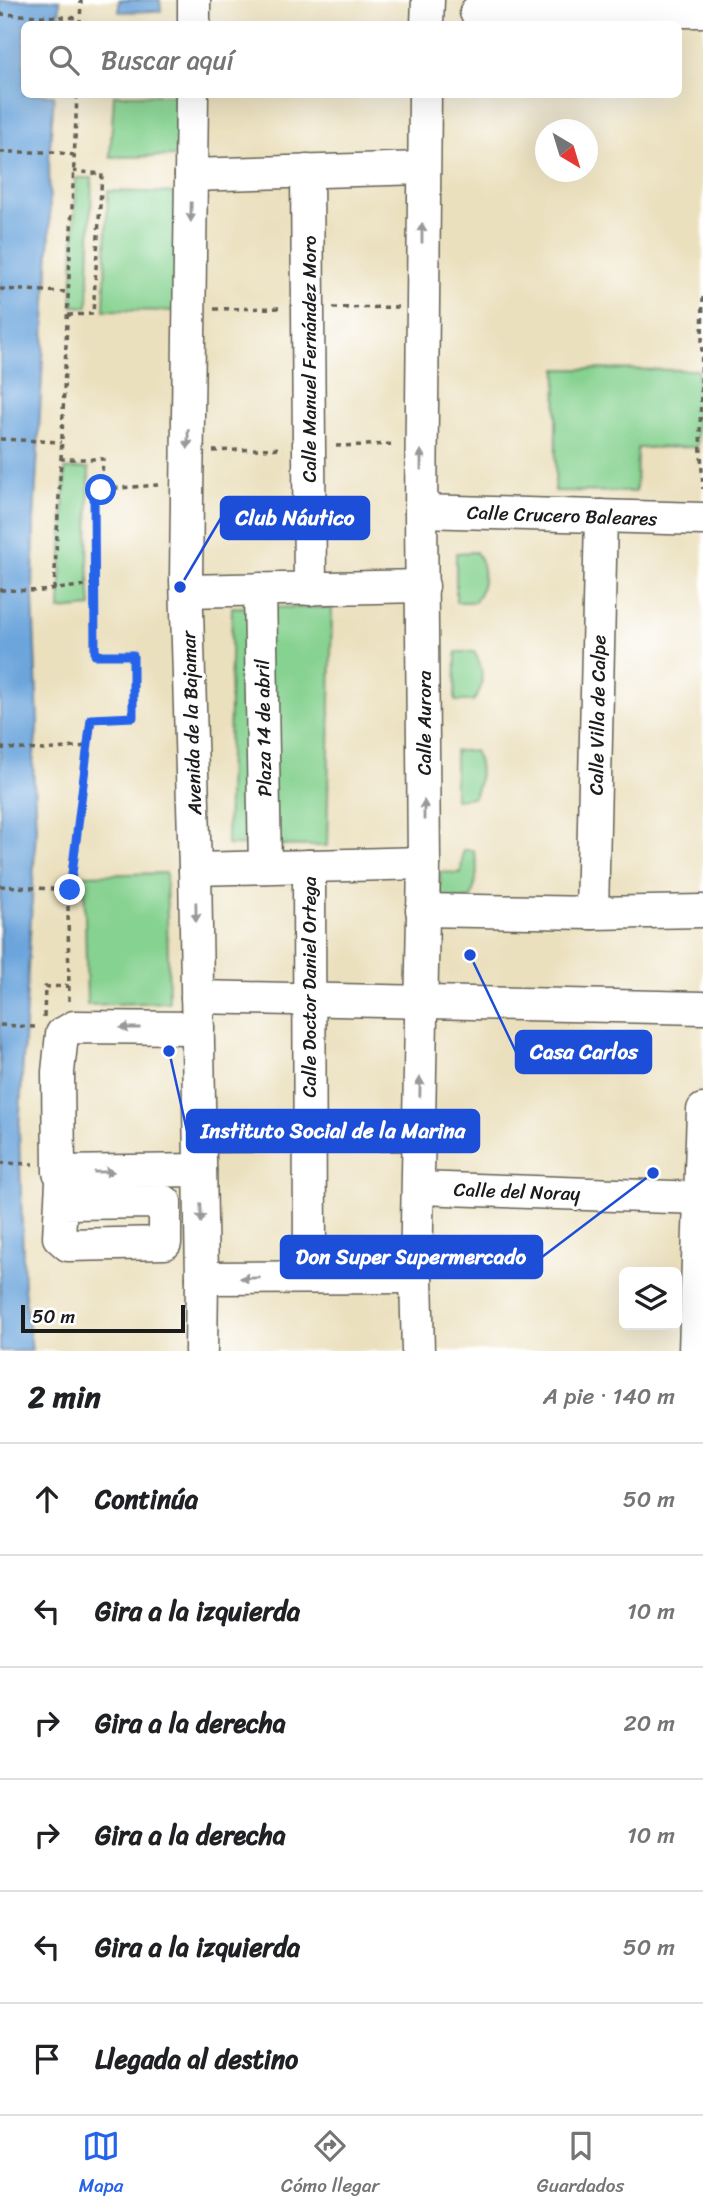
<!DOCTYPE html>
<html lang="es">
<head>
<meta charset="utf-8">
<style>
	:root { --surface:#fff; --page:#f2f2f2; --text:#202124; --muted:#757577; --line:#e0e0e0; --accent:#2563eb }
	body { margin:0; font-family:Sriracha,sans-serif; background:var(--page); color:var(--text) }
	.controls { position:absolute; right:21px; bottom:21px; display:grid; overflow:hidden; border-radius:10px; box-shadow:0 7px 28px #0002 }
	.controls button { width:63px; height:63px; display:grid; place-items:center; padding:0; border:0; border-bottom:2px solid var(--line); background:var(--surface); color:var(--text); font:35px sans-serif }
	.compass { position:absolute; left:535px; top:119px; width:63px; height:63px; border-radius:50%; background:var(--surface); box-shadow:0 7px 28px #0002; rotate:142deg }
	.scale { position:absolute; left:21px; bottom:18px; width:164px; box-sizing:border-box; padding-left:7px; border:4px solid #1c1c1c; border-top:0; font-size:19px; line-height:24px; white-space:nowrap; color:#1c1c1c; -webkit-text-stroke:5px #fff; paint-order:stroke }
	.stop { position:absolute; width:21px; height:21px; margin:-16px; border:5px solid #2563eb; border-radius:50%; background:#fff }
	.stop.end { background:#2563eb; border-color:#fff; box-shadow:0 2px 7px #0008 }
	.list { margin:0; padding:0; list-style:none }
	h2 { display:flex; justify-content:space-between; align-items:center; height:91px; margin:0; padding:0 28px; font-size:30px }
	h2 small { font-size:23px; font-weight:400; color:var(--muted) }
	.list li { display:grid; grid-template-columns:46px 1fr auto; gap:21px; align-items:center; box-sizing:border-box; height:112px; padding:0 28px; border-top:2px solid var(--line) }
	.list b { display:block; font-size:26px; white-space:nowrap }
	.list em { font-size:23px; font-style:normal; color:var(--muted) }
	.icon { flex:none; width:38px; height:38px; fill:none; stroke:currentColor; stroke-width:2; stroke-linecap:round; stroke-linejoin:round }
	.map { position:relative; flex:none; width:703px; height:1351px; overflow:hidden }
	.search { position:absolute; background:var(--surface); box-shadow:0 7px 28px #0002; left:21px; right:21px; top:21px; height:77px; display:flex; align-items:center; gap:18px; box-sizing:border-box; padding:0 24px; border-radius:10px; color:var(--muted); font-size:26px }
	.sheet { height:763px; background:var(--surface) }
	nav { display:flex; justify-content:space-around; align-items:center; box-sizing:border-box; height:98px; border-top:2px solid var(--line); background:var(--surface); font-size:19px; color:var(--muted) }
	nav a { display:grid; justify-items:center; gap:4px }
	nav .on { color:var(--accent) }
	.map>svg:first-child { display:block }
</style>
</head>
<body>
<div class="map">
<svg width="703" height="1351" viewBox="0 0 703 1351">
	<rect width="100%" height="100%" fill="#fff"/>
	<filter id="ink" filterUnits="userSpaceOnUse"><feTurbulence type="fractalNoise" baseFrequency=".0143" numOctaves="2"/><feDisplacementMap in="SourceGraphic" scale="14" xChannelSelector="R" yChannelSelector="G"/><feConvolveMatrix kernelMatrix="1 2 1 2 8 2 1 2 1" color-interpolation-filters="sRGB"/></filter>
	<filter id="wash" filterUnits="userSpaceOnUse"><feTurbulence type="fractalNoise" baseFrequency=".00686" numOctaves="4" result="noise"/><feDisplacementMap in="SourceGraphic" scale="28" xChannelSelector="R" yChannelSelector="G"/><feGaussianBlur stdDeviation="1.57" result="paint"/><feColorMatrix in="noise" values="0 0 0 0 0 0 0 0 0 0 0 0 0 0 0 0 0 1.4 0 .05"/><feComposite in="paint" operator="in"/></filter>
	<g filter="url(#wash)">
		<rect width="100%" height="100%" fill="#ebe0be"/>
		<g fill="#86d290" stroke="#517756" stroke-width="2">
			<polygon points="114,95 178,95 177,156 110,157"/>
			<polygon points="76,178 92,178 88,307 72,306"/>
			<polygon points="108,191 177,193 179,311 104,310"/>
			<polygon points="557,369 698,370 697,447 637,448 636,492 555,491"/>
			<polygon points="89,468 88,564 91,607 60,610 65,469"/>
			<path d="M476,552c11,15 9,34 -1,50h-19v-49z"/>
			<polygon points="232,607 332,608 327,846 227,845"/>
			<path d="M456,652h18c10,14 11,36 -1,49h-18z"/>
			<path d="M455,751h19c9,15 6,30 0,46l-19,2z"/>
			<path d="M463,850h10c7,18 3,31 -2,49h-31v-27l21,1z"/>
			<polygon points="166,873 169,1002 87,1005 84,875"/>
		</g>
		<g fill="#6ca5dc" stroke="#44607c" stroke-width="2">
			<polygon points="0,0 60,0 59,24 24,24 24,94 54,95 49,160 50,231 34,521 33,597 38,722 33,763 36,829 19,1130 24,1288 32,1351 0,1351"/>
			<polygon points="119,0 160,0 161,11 119,12"/>
		</g>
	</g>
	<g filter="url(#ink)">
		<g fill="none" stroke-linecap="round" stroke-linejoin="round">
			<defs>
				<g id="minor">
					<polyline points="476,12 703,11"/>
					<polyline points="194,24 194,0"/>
					<polyline points="427,24 428,0"/>
					<polyline points="192,94 186,579 195,869 202,1278 201,1351"/>
					<polyline points="307,171 310,589"/>
					<polyline points="191,175 423,168"/>
					<polyline points="421,511 703,519"/>
					<polyline points="260,589 265,867"/>
					<polyline points="187,591 423,586"/>
					<polyline points="309,866 310,1277"/>
					<polyline points="195,869 424,863"/>
					<polyline points="422,910 592,913 703,911"/>
					<polyline points="592,913 601,516"/>
					<polyline points="197,997 703,1008"/>
					<polyline points="198,1028 74,1027 62,1034 58,1072 59,1172 200,1170"/>
					<polyline points="200,1136 420,1134"/>
					<polyline points="419,1188 700,1198"/>
					<polyline points="61,1203 165,1202 165,1243 68,1245 59,1237 62,1182 66,1172"/>
					<polyline points="202,1278 416,1277"/>
					<polyline points="418,1351 416,1277 424,863 421,511 425,94"/>
					<polyline points="695,1351 703,1110"/>
				</g>
			</defs>
			<use href="#minor" stroke="#646155" stroke-width="35"/>
			<g stroke="#646155" stroke-width="3.5" stroke-dasharray="5 5" stroke-linecap="butt">
				<polyline points="0,14 80,18"/>
				<polyline points="80,24 81,0"/>
				<polyline points="0,152 54,152 74,155"/>
				<polyline points="0,289 68,292"/>
				<polyline points="703,297 700,434 703,489"/>
				<polyline points="333,308 399,307"/>
				<polyline points="214,309 283,308"/>
				<polyline points="68,315 93,314 102,174 73,171"/>
				<polyline points="0,439 61,442"/>
				<polyline points="336,446 395,444"/>
				<polyline points="213,451 283,448"/>
				<polyline points="61,459 77,94"/>
				<polyline points="0,590 42,591 95,584"/>
				<polyline points="54,590 61,459 103,459 101,490"/>
				<polyline points="0,748 43,750 87,746"/>
				<polyline points="0,886 70,890"/>
				<polyline points="69,1001 68,904 91,719 133,717 133,655 95,655 94,490 158,485"/>
				<polyline points="44,1017 45,987 69,986"/>
				<polyline points="0,1025 36,1027"/>
				<polyline points="0,1163 33,1164"/>
			</g>
			<use href="#minor" stroke="#fff" stroke-width="32"/>
		</g>
		<defs><path id="oneway-solid" d="M-6-.8H1V-3.2L6.5 0L1 3.2V.8H-6Z" transform="scale(1.75)"/></defs>
		<g fill="#999">
			<use href="#oneway-solid" transform="translate(191 212) rotate(91)"/>
			<use href="#oneway-solid" transform="translate(422 233) rotate(-90)"/>
			<use href="#oneway-solid" transform="translate(188 439) rotate(91)"/>
			<use href="#oneway-solid" transform="translate(421 460) rotate(-90)"/>
			<use href="#oneway-solid" transform="translate(424 810) rotate(-90)"/>
			<use href="#oneway-solid" transform="translate(196 912) rotate(89)"/>
			<use href="#oneway-solid" transform="translate(130 1028) rotate(-180)"/>
			<use href="#oneway-solid" transform="translate(420 1087) rotate(-89)"/>
			<use href="#oneway-solid" transform="translate(104 1172) rotate(-1)"/>
			<use href="#oneway-solid" transform="translate(201 1213) rotate(89)"/>
			<use href="#oneway-solid" transform="translate(250 1278) rotate(179)"/>
		</g>
	</g>
	<g fill="none" stroke-linecap="round" stroke-linejoin="round" filter="url(#ink)">
		<polyline stroke="#2563eb" stroke-width="9" points="70,890 91,719 133,717 133,655 95,655 94,490 101,490"/>
	</g>
	<g text-anchor="middle" stroke-width="7" stroke-linejoin="round" paint-order="stroke">
		<g font-size="19" fill="#1c1c1c" stroke="#fff">
			<text transform="translate(309 359) rotate(-90)" y="7">Calle Manuel Fernández Moro</text>
			<text transform="translate(562 515) rotate(2)" y="7">Calle Crucero Baleares</text>
			<text transform="translate(597 715) rotate(-89)" y="7">Calle Villa de Calpe</text>
			<text transform="translate(191 723) rotate(-92)" y="7">Avenida de la Bajamar</text>
			<text transform="translate(424 723) rotate(-90)" y="7">Calle Aurora</text>
			<text transform="translate(263 728) rotate(-91)" y="7">Plaza 14 de abril</text>
			<text transform="translate(309 987) rotate(-90)" y="7">Calle Doctor Daniel Ortega</text>
			<text transform="translate(517 1191) rotate(2)" y="7">Calle del Noray</text>
		</g>
	</g>
	<path fill="none" stroke="#1d4ed8" stroke-width="2.5" d="M180 587L221 518M470 955L516 1052M169 1051L187 1131M653 1173L542 1257"/>
	<g fill="#1d4ed8" stroke="#fff" stroke-width="2.5">
		<circle cx="180" cy="587" r="7"/>
		<circle cx="470" cy="955" r="7"/>
		<circle cx="169" cy="1051" r="7"/>
		<circle cx="653" cy="1173" r="7"/>
	</g>
	<g fill="#1d4ed8" stroke="#1d4ed8" stroke-width="2.5">
		<rect x="221" y="497" width="148" height="42" rx="7"/>
		<rect x="516" y="1031" width="135" height="42" rx="7"/>
		<rect x="187" y="1110" width="292" height="42" rx="7"/>
		<rect x="281" y="1236" width="261" height="42" rx="7"/>
	</g>
	<g font-size="21" text-anchor="middle" font-weight="bold" fill="#fff">
		<text x="295" y="525">Club Náutico</text>
		<text x="584" y="1059">Casa Carlos</text>
		<text x="333" y="1138">Instituto Social de la Marina</text>
		<text x="411" y="1264">Don Super Supermercado</text>
	</g>
</svg>
<div class="controls">
<button><svg class="icon" aria-label="layers" viewBox="0 0 24 24"><path d="M12 4l9 5-9 5-9-5zM3 14l9 5 9-5"/></svg></button>
</div>
<svg class="compass" viewBox="-18 -18 36 36"><path d="M0-13l5 13h-10z" fill="#e53935"/><path d="M0 13l5-13h-10z" fill="#757577"/></svg>
<div class="scale">50 m</div>
<div class="stop" style="left:101px;top:490px"></div>
<div class="stop end" style="left:70px;top:890px"></div>
<div class="search"><svg class="icon" aria-label="search" viewBox="0 0 24 24"><circle cx="10" cy="10" r="6"/><path d="M15 15l6 6"/></svg>Buscar aquí</div>
</div>
<section class="sheet">
<h2>2 min<small>A pie · 140 m</small></h2>
<ul class="list">
<li><svg class="icon" aria-label="ahead" viewBox="0 0 24 24"><path d="M12 20V5M6 11l6-6 6 6"/></svg><div><b>Continúa</b></div><em>50 m</em></li>
<li><svg class="icon" aria-label="left" viewBox="0 0 24 24"><path d="M17 20v-9H6M10 6l-5 5 5 5"/></svg><div><b>Gira a la izquierda</b></div><em>10 m</em></li>
<li><svg class="icon" aria-label="right" viewBox="0 0 24 24"><path d="M7 20v-9h11M14 6l5 5-5 5"/></svg><div><b>Gira a la derecha</b></div><em>20 m</em></li>
<li><svg class="icon" aria-label="right" viewBox="0 0 24 24"><path d="M7 20v-9h11M14 6l5 5-5 5"/></svg><div><b>Gira a la derecha</b></div><em>10 m</em></li>
<li><svg class="icon" aria-label="left" viewBox="0 0 24 24"><path d="M17 20v-9H6M10 6l-5 5 5 5"/></svg><div><b>Gira a la izquierda</b></div><em>50 m</em></li>
<li><svg class="icon" aria-label="arrive" viewBox="0 0 24 24"><path d="M6 21V4h12l-3 4 3 4H6"/></svg><div><b>Llegada al destino</b></div></li>
</ul>
</section>
<nav>
<a class="on"><svg class="icon" aria-label="map" viewBox="0 0 24 24"><path d="M3 6l6-2 6 2 6-2v14l-6 2-6-2-6 2zM9 4v14M15 6v14"/></svg>Mapa</a>
<a><svg class="icon" aria-label="directions" viewBox="0 0 24 24"><path d="M12 3l9 9-9 9-9-9zM9 14v-3h6M13 9l2 2-2 2"/></svg>Cómo llegar</a>
<a><svg class="icon" aria-label="saved" viewBox="0 0 24 24"><path d="M7 4h10v16l-5-4-5 4z"/></svg>Guardados</a>
</nav>
</body>
</html>
